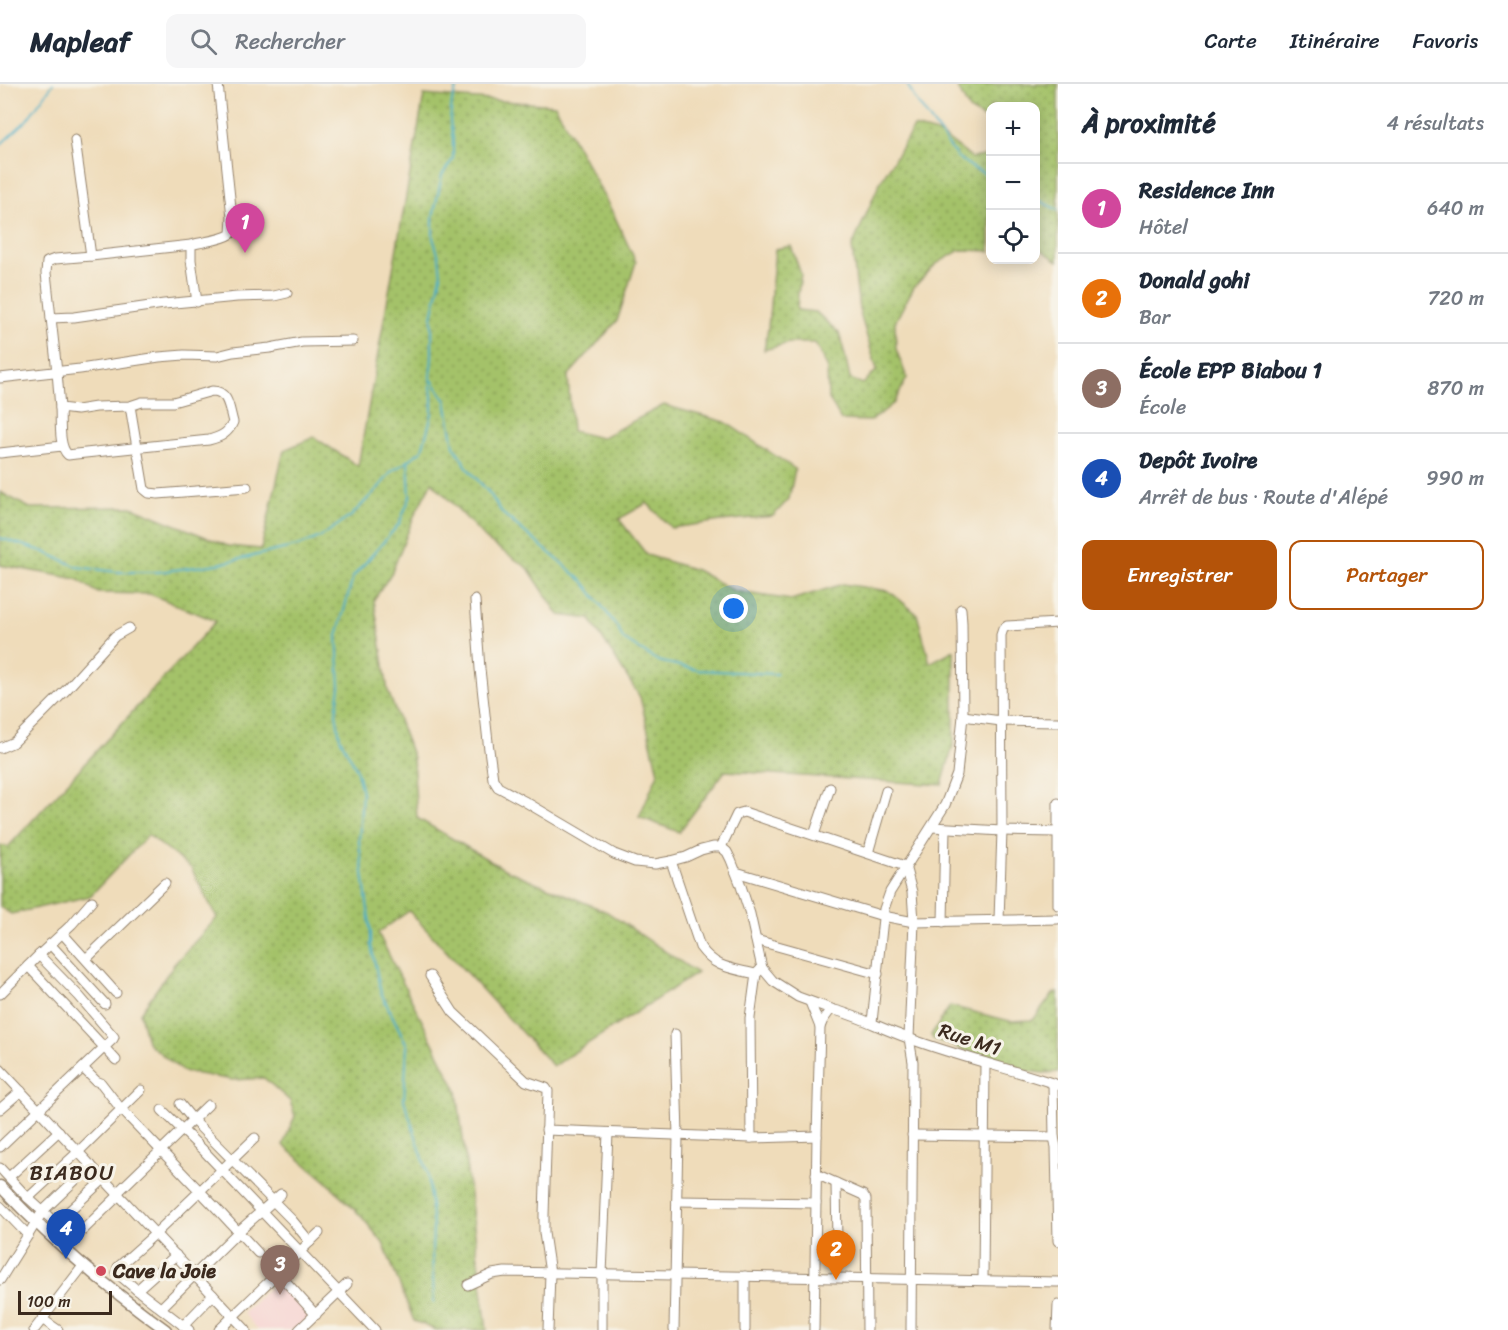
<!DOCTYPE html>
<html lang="fr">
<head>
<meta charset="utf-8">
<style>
	:root { --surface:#fff; --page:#f6f6f7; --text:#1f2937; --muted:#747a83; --line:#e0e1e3; --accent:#b45309 }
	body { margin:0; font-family:Sriracha,sans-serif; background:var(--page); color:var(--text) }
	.controls { position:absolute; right:18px; top:18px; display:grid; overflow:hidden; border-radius:12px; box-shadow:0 3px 15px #0003 }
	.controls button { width:54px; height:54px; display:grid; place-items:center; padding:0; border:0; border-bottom:2px solid var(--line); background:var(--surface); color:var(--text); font:30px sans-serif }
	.scale { position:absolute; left:18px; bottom:15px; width:94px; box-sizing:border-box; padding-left:6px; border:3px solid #3b2a1e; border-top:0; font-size:16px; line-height:21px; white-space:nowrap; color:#3b2a1e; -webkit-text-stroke:4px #f7f3e8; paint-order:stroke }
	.you { position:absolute; left:734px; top:525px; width:21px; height:21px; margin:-15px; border:4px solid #fff; border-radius:50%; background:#1a73e8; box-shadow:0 0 0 9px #1a73e833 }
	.badge { display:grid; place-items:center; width:39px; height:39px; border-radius:50%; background:var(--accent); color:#fff; font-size:20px; font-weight:700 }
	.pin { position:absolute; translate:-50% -50px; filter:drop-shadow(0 2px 3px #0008) }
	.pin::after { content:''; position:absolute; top:32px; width:21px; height:18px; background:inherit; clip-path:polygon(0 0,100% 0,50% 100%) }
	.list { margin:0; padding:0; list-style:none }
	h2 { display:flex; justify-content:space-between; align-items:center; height:78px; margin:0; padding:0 24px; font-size:26px }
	h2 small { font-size:20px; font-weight:400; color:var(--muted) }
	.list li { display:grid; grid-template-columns:39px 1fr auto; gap:18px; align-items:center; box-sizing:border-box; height:90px; padding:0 24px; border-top:2px solid var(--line) }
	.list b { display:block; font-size:22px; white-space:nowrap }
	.list p { margin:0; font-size:20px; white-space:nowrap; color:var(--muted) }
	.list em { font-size:20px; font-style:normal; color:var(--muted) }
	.actions { display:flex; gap:12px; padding:18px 24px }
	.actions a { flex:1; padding:14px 0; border:2px solid var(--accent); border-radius:12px; text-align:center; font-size:21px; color:var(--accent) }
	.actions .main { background:var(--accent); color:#fff }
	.icon { flex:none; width:33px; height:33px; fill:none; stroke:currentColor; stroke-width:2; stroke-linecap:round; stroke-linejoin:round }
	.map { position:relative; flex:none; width:1058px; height:1246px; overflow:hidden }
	header { display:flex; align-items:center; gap:36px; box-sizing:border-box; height:84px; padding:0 30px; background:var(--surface); border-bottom:2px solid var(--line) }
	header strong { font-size:28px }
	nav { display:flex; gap:33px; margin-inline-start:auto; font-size:21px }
	.search { width:420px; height:54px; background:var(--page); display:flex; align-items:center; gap:15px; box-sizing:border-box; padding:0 21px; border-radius:12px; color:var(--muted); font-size:22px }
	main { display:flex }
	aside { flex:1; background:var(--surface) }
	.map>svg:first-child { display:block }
</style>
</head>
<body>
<header>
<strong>Mapleaf</strong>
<div class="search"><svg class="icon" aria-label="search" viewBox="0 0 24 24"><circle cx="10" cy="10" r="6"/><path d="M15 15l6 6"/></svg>Rechercher</div>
<nav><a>Carte</a><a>Itinéraire</a><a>Favoris</a></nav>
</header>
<main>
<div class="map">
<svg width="1058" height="1246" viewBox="0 0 1058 1246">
	<defs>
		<pattern id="green-dots" width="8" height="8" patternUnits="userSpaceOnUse" patternTransform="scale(1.5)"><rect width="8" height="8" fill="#a4c269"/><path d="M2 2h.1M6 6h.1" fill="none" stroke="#879e56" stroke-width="1.8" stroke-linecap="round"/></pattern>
	</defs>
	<rect width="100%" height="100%" fill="#f7f3e8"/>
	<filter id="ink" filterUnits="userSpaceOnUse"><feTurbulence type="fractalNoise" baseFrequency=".0167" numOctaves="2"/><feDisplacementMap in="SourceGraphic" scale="12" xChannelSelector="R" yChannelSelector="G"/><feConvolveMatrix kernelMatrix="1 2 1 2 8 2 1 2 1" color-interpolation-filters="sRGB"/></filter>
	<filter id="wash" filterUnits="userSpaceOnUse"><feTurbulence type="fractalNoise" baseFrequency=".008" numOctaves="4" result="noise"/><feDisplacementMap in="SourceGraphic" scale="24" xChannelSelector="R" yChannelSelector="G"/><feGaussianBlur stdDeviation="1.35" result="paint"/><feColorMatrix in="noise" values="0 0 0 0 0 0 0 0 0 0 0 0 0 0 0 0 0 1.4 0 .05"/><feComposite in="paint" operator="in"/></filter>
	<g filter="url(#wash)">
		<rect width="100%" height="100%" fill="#efdcba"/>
		<polygon fill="#f7d0cf" points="281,1193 315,1230 298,1246 258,1246 243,1229"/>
		<g fill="url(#green-dots)" stroke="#707644" stroke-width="1.5">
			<polygon points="956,0 1058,0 1058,177 1043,167 1036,167 1036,22 990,22 990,38 969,26"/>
			<polygon points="424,11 555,21 614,131 636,178 617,237 568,292 572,347 601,354 664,321 725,338 795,385 789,415 773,432 721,437 671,444 647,419 619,435 647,471 696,486 734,507 791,516 843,500 889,507 917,530 930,579 954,566 954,658 942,701 725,687 679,748 639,733 658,689 640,613 590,535 559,531 528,484 489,458 432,398 415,430 392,488 374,516 388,607 413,674 417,734 504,785 607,828 697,889 553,982 409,827 378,849 457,1007 487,1246 436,1246 414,1237 383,1159 361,1132 326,1097 283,1061 295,1032 290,1017 264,994 233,996 182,987 147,958 140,929 175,879 217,834 191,784 148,751 90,812 11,830 0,823 0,761 8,763 216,537 150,510 98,509 77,495 0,481 0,408 30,424 132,423 228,462 261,465 284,366 314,353 358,382"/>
			<polygon points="914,43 940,50 972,74 990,71 990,167 960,166 936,180 914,203 895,238 896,265 907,294 894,319 871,337 841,336 828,313 827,283 815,259 789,259 764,266 768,244 775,165 791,162 801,190 798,210 797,226 816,228 839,249 845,271 850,295 863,300 877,286 859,226 852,163 880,98"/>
			<polygon points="1058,908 1058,988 1043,989 1018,986 933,955 931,951 950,922 1010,937 1033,936 1054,909"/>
		</g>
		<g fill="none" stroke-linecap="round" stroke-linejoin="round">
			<g stroke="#48afc7" stroke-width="2">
				<polyline points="907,0 915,15 957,73 973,84 990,92"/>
				<polyline points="0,61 26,37 53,0"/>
				<polyline points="1036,115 1058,126"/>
				<polyline points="432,296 446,317 454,362 469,386 490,410 502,429 584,498 618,544 623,555 658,577 698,586 777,590"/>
				<polyline points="408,377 410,413 399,440 353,493 337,552 340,603 336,629 340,654 356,684 362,708 359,758 371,849 371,861 381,909 407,961 404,1016 428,1090 433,1144 432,1167 434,1218"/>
				<polyline points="0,454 42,467 78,483 118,488 158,488 218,480 301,461 320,453 351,432 380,402 392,387 408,377 422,366 432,330 432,312 430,293 432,274 432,233 441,192 439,173 433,154 433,133 442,91 453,75 453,55 450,37 452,17 458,0"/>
			</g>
		</g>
	</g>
	<g filter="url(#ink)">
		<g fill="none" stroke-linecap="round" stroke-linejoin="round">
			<defs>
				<g id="minor">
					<polyline points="91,172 191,161"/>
					<path d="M197,218l-6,-42v-15c13,-4 29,-4 40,-11l1,-17 -14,-133"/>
					<polyline points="51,234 74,233 164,220 237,213 274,212 287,209"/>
					<polyline points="0,294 80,285 159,273 184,271 217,272 233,268 270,264 302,258 353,257"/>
					<path d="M212,307c17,0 17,18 21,31 -5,12 -13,15 -24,18l-133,14 -8,1c-10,-9 -7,-34 -8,-47l17,2 19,-3 34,-1 12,-4h31z"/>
					<polyline points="130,322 144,405 149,409 158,410 247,403"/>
					<polyline points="60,324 57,288 46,189 47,178 55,175 91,172 75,56"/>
					<polyline points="0,369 62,362"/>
					<polyline points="475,516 480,585 488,658 493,695 498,703 524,717 614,770 635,778 655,780 671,777 686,773 701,766 713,763 721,763 727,768 731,776 740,799 750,830 762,884 773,897 798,913 831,925"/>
					<polyline points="963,632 1001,637 1058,638"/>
					<polyline points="0,664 14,658 67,605 115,552 129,544"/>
					<polyline points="1058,719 1058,821"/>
					<polyline points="932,743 1002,747 1058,748"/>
					<polyline points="814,751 830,704"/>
					<polyline points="721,763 737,730 744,728 905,782 912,808 914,838 909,954 913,978 911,1246"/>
					<polyline points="868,769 886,707"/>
					<path d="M671,777l29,86c16,22 31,21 56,27"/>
					<polyline points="736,788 883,832 914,838 1058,835"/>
					<polyline points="999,836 1002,747 1001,551 1003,545 1007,542 1058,539"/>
					<polyline points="943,838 945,744"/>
					<polyline points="62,849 116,909"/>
					<polyline points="756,856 878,890"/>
					<polyline points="50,860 105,920"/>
					<polyline points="86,875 165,799"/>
					<polyline points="28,882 116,976"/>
					<polyline points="430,892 453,928 526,997 546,1004 548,1007 544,1131 544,1149 550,1189 548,1246"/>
					<polyline points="0,910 39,871 72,840 92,817"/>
					<polyline points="810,918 820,943"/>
					<polyline points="872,938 884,825 890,808 945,721 957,690 963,632 962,539 961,525"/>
					<polyline points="83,984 96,997 101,999 121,1025 220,1128 258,1169"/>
					<polyline points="0,985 246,1246"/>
					<polyline points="1053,999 1054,1053 1056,1063 1058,1157"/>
					<polyline points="180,1020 193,1036 292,1136 310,1158"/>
					<polyline points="0,1025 21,1007"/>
					<polyline points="162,1026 203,1066 375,1246"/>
					<polyline points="546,1046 751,1054 817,1052"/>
					<polyline points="912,1051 1054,1053"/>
					<polyline points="751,1054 750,934 756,890 762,884"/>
					<polyline points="0,1063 113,955 114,953 79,912 39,871"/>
					<polyline points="0,1084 28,1114 71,1153 74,1154 78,1151 119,1111"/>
					<polyline points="816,1090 863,1111 866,1115 867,1246"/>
					<polyline points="9,1093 59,1047"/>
					<polyline points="836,1099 837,1158"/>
					<polyline points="117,1109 208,1021"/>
					<polyline points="28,1114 78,1068 141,1006"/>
					<polyline points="677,1117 816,1119"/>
					<polyline points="0,1122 28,1151"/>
					<polyline points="56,1139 104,1095"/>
					<polyline points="278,1189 316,1231"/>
					<polyline points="745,1192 745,1246"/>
					<polyline points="0,1196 43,1127 91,1081"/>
					<polyline points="983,1196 985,979"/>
					<polyline points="468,1201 492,1190 505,1188 1058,1198"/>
					<polyline points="137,1206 176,1171"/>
					<polyline points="161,1224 239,1147 281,1110"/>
					<polyline points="42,1235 58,1246"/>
					<polyline points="183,1242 213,1211"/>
					<polyline points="34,1246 83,1182"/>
					<polyline points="189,1246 137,1206 117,1189 118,1183 155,1150 255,1054"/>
					<polyline points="219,1246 319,1149"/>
					<polyline points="299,1246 347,1200"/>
					<polyline points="602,1246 602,1190 608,1049"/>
					<polyline points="674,1246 678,1052 675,950"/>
					<path d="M814,1246l3,-194 3,-109 3,-7 8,-11c25,6 45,17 69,26 51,20 106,32 158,50"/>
					<polyline points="1057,1246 1058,1221"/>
				</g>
				<path id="major" d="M0,1102c50,53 106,101 166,144"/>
			</defs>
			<use href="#minor" stroke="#95836c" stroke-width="11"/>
			<use href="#major" stroke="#95836c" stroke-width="13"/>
			<use href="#minor" stroke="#fff" stroke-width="9"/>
			<use href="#major" stroke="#fff" stroke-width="10"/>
		</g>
	</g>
	<circle fill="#d1495b" stroke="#f7f3e8" stroke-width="2" cx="101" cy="1187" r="6"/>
	<g text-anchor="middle" stroke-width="6" stroke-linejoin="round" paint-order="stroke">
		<g font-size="20" fill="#3b2a1e" stroke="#f7f3e8">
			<text transform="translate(970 955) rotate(18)" y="7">Rue M1</text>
		</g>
		<g font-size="20" font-weight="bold" fill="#3b2a1e" stroke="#f7f3e8" text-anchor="start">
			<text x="113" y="1194">Cave la Joie</text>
		</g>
		<g font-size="21" letter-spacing="1.5" fill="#3b2a1e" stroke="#f7f3e8">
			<text x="72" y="1096">BIABOU</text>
		</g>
	</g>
</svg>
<div class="controls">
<button>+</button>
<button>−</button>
<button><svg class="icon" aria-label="locate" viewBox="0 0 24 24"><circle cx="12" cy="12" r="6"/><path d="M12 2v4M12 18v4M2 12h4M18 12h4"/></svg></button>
</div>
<div class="scale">100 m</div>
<div class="you"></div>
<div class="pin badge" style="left:245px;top:169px;background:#d1479c">1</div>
<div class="pin badge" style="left:836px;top:1196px;background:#e8710a">2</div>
<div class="pin badge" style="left:280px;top:1211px;background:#8d6e63">3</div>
<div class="pin badge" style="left:66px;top:1175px;background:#1a4fb4">4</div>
</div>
<aside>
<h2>À proximité<small>4 résultats</small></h2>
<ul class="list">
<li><span class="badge" style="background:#d1479c">1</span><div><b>Residence Inn</b><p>Hôtel</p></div><em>640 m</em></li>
<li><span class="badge" style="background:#e8710a">2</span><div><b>Donald gohi</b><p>Bar</p></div><em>720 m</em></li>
<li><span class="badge" style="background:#8d6e63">3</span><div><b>École EPP Biabou 1</b><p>École</p></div><em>870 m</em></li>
<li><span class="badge" style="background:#1a4fb4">4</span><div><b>Depôt Ivoire</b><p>Arrêt de bus · Route d'Alépé</p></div><em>990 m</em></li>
</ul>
<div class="actions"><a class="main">Enregistrer</a><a>Partager</a></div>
</aside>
</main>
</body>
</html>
